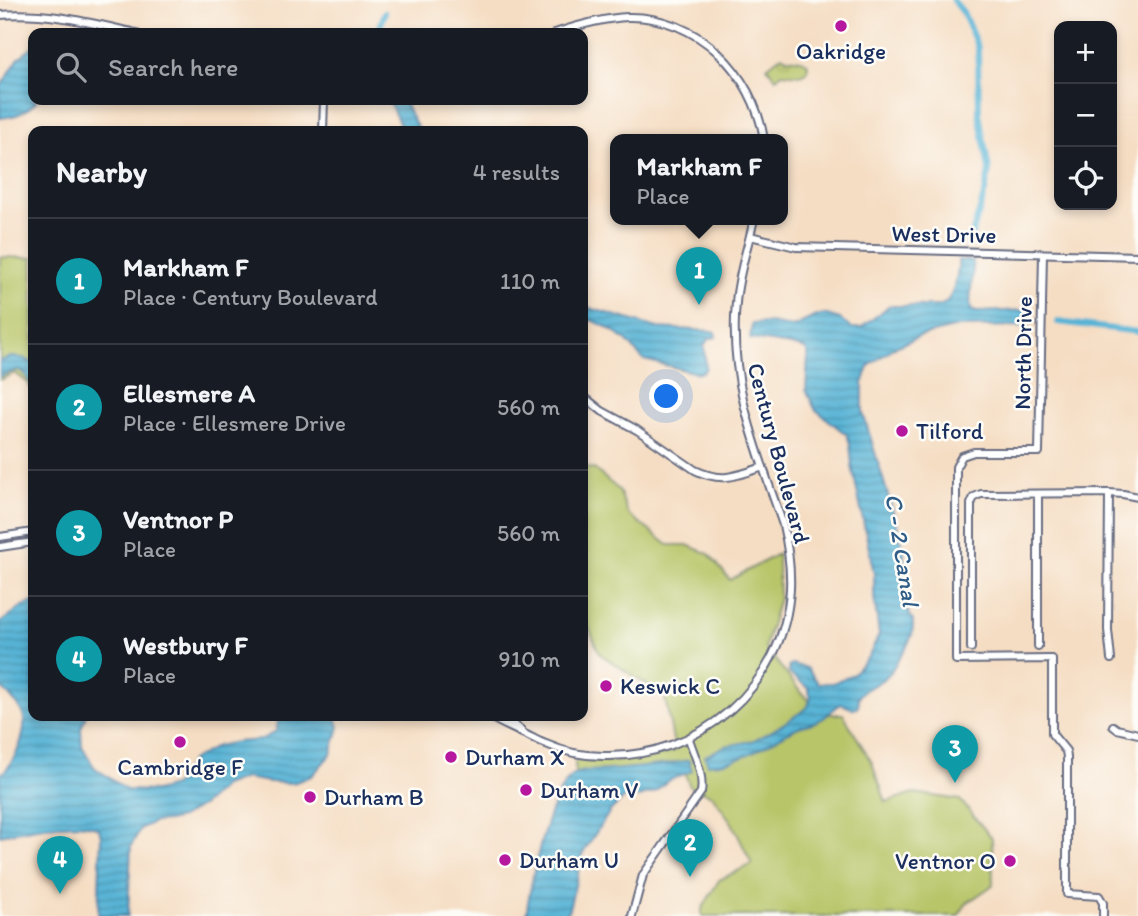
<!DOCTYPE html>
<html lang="en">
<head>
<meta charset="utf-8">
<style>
	:root { --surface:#171b24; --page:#20242c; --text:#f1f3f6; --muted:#9ea1a6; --line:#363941; --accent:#d690ce }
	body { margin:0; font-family:Itim,sans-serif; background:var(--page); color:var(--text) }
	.controls { position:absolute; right:21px; top:21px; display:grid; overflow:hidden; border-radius:14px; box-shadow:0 4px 10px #0003 }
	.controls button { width:63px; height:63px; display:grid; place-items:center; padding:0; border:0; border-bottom:2px solid var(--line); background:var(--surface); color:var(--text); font:35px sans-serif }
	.you { position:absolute; left:667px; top:397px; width:24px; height:24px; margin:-18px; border:5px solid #fff; border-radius:50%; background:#1a73e8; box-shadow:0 0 0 10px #1a73e833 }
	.badge { display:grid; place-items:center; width:46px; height:46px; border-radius:50%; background:var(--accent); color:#fff; font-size:23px; font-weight:700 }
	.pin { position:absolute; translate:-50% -58px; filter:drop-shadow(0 2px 4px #0008) }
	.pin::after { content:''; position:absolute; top:37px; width:24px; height:21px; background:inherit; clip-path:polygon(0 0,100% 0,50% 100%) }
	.popup { position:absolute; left:610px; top:134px; width:178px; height:91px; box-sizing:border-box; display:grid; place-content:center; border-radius:14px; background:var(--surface); filter:drop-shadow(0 2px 5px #0005); font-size:23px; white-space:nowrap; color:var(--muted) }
	.popup b { font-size:26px; color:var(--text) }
	.popup::after { content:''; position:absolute; left:50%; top:100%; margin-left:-14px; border:14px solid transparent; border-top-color:var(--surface) }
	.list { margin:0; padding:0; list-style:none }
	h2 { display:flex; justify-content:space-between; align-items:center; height:91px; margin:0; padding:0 28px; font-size:30px }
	h2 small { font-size:23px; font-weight:400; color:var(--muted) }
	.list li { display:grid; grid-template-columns:46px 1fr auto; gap:21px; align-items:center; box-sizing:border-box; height:126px; padding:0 28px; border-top:2px solid var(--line) }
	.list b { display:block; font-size:26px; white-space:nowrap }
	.list p { margin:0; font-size:23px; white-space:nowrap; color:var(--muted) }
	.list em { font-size:23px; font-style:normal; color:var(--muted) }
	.icon { flex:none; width:38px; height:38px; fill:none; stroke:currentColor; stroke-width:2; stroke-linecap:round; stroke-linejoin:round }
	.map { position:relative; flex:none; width:1138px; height:916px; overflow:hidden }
	.search { position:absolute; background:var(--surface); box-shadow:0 4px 10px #0003; left:28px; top:28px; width:560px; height:77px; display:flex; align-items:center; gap:18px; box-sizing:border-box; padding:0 24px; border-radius:14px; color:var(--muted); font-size:26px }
	.panel { position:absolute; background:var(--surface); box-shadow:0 4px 10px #0003; left:28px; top:126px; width:560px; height:595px; border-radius:14px }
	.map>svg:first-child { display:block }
</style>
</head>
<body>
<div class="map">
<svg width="1138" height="916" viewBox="0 0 1138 916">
	<defs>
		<pattern id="park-tufts" width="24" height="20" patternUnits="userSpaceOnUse" patternTransform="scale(1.75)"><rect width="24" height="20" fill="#b8c567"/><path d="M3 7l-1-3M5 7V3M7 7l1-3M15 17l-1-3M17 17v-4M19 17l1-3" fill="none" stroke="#95a058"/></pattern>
		<pattern id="water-rules" width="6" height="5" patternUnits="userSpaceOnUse" patternTransform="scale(1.75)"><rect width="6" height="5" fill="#57b3d5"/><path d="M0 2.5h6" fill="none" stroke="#4792b0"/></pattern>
	</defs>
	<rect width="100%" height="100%" fill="#fdfcf7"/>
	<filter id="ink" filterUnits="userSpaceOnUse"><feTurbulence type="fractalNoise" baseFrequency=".0143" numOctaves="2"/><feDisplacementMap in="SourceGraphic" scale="14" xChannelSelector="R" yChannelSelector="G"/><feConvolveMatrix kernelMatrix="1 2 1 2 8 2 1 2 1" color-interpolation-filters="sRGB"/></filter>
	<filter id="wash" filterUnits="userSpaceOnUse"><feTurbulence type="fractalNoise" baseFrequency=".00686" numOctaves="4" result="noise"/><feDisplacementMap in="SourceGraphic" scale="28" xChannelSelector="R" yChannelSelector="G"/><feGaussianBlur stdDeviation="1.57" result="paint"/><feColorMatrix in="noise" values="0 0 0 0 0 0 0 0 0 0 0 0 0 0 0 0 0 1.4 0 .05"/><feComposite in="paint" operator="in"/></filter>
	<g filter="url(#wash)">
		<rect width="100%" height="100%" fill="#f5ddc3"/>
		<g fill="#b8c567" stroke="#6a7a62" stroke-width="2">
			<polygon points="0,257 33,258 33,393 28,383 15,373 0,380"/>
			<path d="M583,467l11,2 25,21 9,24 18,14 22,17h19l22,9 21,26 48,-26 1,44 -14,49 34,43 23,24h21l29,49 14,39 28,-9 46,7 32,38 1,47 -26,18 -9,13h-256v-7l17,-29 33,-16 -20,-41 -20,-28 -22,-8 -9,-25 -20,4 -86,8v-13c34,0 68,1 100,-10l-10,-54 -65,-43 -17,-40z"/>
		</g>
		<path fill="url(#park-tufts)" stroke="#6a7a62" stroke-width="2" d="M782,55c7,7 19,1 26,9l-1,8 -7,3 -18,-2 -6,5 -9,-11z"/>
		<g fill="url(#water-rules)" stroke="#39719a" stroke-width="2">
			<path d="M33,46v54h4c-10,12 -21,17 -37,18v-31l19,-29z"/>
			<polygon points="388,100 403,100 419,131 403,131"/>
			<path d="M958,260l15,1c1,14 -5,38 -2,49l5,2 52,-2 3,4v9l-4,3 -69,1 -38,9 -27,12 -24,18 -6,18v29l32,105 9,33v52l9,18v5l-1,9 -5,11 -16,25 -9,9 -21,13 -3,5 1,5 -2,5 -4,1 -11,-5c-8,3 -11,8 -17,13 -9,7 -21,7 -31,12 -29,16 -52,34 -86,35l-3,-8 20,-10 27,-5 20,-10 35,-23 4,-10 -3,-10 -19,-15v-7l3,-2 15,4 11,15h15l20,-9 16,-18 10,-21 -5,-38v-23l-22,-108 -2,-22 -3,-9 -32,-26 -9,-19 2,-34 -2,-7 -15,-4 -41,-6 2,-15 17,-1 24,4 21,-10 10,-3 16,5 12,9h9l28,-22h50c2,-1 4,-1 6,-3 9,-7 14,-32 13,-43z"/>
			<path d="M583,306l75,22 54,3 3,1 1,5 -7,2 -5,6 2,23 -4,4 -5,1 -53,-13c-8,-6 -12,-15 -20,-21 -11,-9 -27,-18 -41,-21z"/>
			<polygon points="11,357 23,358 33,363 33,386 23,372 16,370 0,376 0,361"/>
			<path d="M33,602v114h53l-5,12 1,18 12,21 33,23 28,1 19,-5 18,-26 25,-14 19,-4 25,-2 15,-9 3,-15h57l3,11 -8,27 -19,22 -19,7 -24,-1 -24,-4 -21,8 -21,19 -22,13 -13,3 -14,1 -13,6 -10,18 -3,70h-30l3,-80 -2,-7c-15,-12 -80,2 -99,6v-60c14,-10 26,-39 24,-57 -2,-10 -16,-25 -24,-31v-64l21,-16z"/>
			<path d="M689,760l3,11 -25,10 -12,11 -17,5 -14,1 -13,12 -27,41 -17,65h-41c4,-30 22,-130 51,-143 7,-3 24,-2 32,-3 27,-2 53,-4 80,-10z"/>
		</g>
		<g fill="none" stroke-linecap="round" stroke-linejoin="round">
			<g stroke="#57b3d5" stroke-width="6">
				<polyline points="953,0 963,12 978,48 979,113 989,170 985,192 971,238"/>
				<polyline points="378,33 385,12"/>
				<polyline points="1058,322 1138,332"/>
			</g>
		</g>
	</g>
	<g filter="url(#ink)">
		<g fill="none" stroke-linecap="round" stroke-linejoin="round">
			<defs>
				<g id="minor">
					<path d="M0,15c47,-4 91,8 136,18"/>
					<path d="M555,33c24,-8 48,-15 73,-16 70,-1 125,56 136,122"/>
					<polyline points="323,131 324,100"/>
					<polyline points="750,236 796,247 1138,256"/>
					<polyline points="1043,254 1039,452 974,452 962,456 956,467 956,660 1052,659 1052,734 1066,751 1067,757 1067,894 1099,896 1103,903 1103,916"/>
					<path d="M583,396l19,15 35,19 58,40c26,13 42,6 68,-3"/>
					<polyline points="1109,493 1108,630 1111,659"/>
					<polyline points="0,537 33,532"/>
					<polyline points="0,547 33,542"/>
					<polyline points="1038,646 1038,494"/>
					<polyline points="971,648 971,504 974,497 981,494 1109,493 1123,494 1138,497"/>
					<path d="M489,716c10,7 21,11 33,17 8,3 15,8 24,11 18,8 37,12 57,12 95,3 182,-70 187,-167 1,-22 -2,-43 -7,-64 -25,-73 -55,-143 -47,-222 2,-29 12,-56 18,-84"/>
					<polyline points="504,716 521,730"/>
					<polyline points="1113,726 1117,729 1138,734"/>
					<path d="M632,916l11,-41 58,-83c3,-18 -6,-35 -12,-53"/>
				</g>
			</defs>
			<use href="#minor" stroke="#676c81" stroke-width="10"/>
			<use href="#minor" stroke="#fff" stroke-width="6"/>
		</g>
	</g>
	<g fill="#b5179e" stroke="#fdfcf7" stroke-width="2.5">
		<circle cx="841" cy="26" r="7"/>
		<circle cx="902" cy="431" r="7"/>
		<circle cx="606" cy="686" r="7"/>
		<circle cx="180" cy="742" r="7"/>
		<circle cx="451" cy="757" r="7"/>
		<circle cx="526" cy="790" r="7"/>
		<circle cx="310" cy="797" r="7"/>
		<circle cx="505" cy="860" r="7"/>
		<circle cx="1010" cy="861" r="7"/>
	</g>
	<g text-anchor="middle" stroke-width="5" stroke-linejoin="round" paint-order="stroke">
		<g font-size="23" fill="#1b2f5e" stroke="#fdfcf7" text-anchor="start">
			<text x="841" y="59" text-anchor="middle">Oakridge</text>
			<text x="916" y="439">Tilford</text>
			<text x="620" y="694">Keswick C</text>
			<text x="465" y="765">Durham X</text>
			<text x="180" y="775" text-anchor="middle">Cambridge F</text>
			<text x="540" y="798">Durham V</text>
			<text x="324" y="805">Durham B</text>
			<text x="519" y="868">Durham U</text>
			<text x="996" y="869" text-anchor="end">Ventnor O</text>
		</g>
		<g font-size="23" fill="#1b2f5e" stroke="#fdfcf7">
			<text transform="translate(944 234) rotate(1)" y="8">West Drive</text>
			<text transform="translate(1023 353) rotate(-89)" y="8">North Drive</text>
			<text transform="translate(779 453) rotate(75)" y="8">Century Boulevard</text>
		</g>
		<g font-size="24" font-style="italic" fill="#305d88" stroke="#fdfcf7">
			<text transform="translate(902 550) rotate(81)" y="8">C - 2 Canal</text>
		</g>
	</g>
</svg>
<div class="controls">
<button>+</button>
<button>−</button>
<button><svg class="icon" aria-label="locate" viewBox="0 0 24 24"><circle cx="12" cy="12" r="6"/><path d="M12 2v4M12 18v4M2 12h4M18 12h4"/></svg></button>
</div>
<div class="you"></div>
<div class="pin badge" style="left:699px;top:305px;background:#0f9aa8">1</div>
<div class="popup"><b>Markham F</b>Place</div>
<div class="pin badge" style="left:690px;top:877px;background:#0f9aa8">2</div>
<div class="pin badge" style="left:955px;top:783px;background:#0f9aa8">3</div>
<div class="pin badge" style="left:60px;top:894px;background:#0f9aa8">4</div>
<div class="search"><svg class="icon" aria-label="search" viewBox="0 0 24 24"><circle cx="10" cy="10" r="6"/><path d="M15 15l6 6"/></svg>Search here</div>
<section class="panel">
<h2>Nearby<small>4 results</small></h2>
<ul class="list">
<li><span class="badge" style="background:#0f9aa8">1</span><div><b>Markham F</b><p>Place · Century Boulevard</p></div><em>110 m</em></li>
<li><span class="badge" style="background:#0f9aa8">2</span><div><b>Ellesmere A</b><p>Place · Ellesmere Drive</p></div><em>560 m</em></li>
<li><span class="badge" style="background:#0f9aa8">3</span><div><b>Ventnor P</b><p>Place</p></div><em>560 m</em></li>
<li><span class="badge" style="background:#0f9aa8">4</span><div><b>Westbury F</b><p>Place</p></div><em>910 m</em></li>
</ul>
</section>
</div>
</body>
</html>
